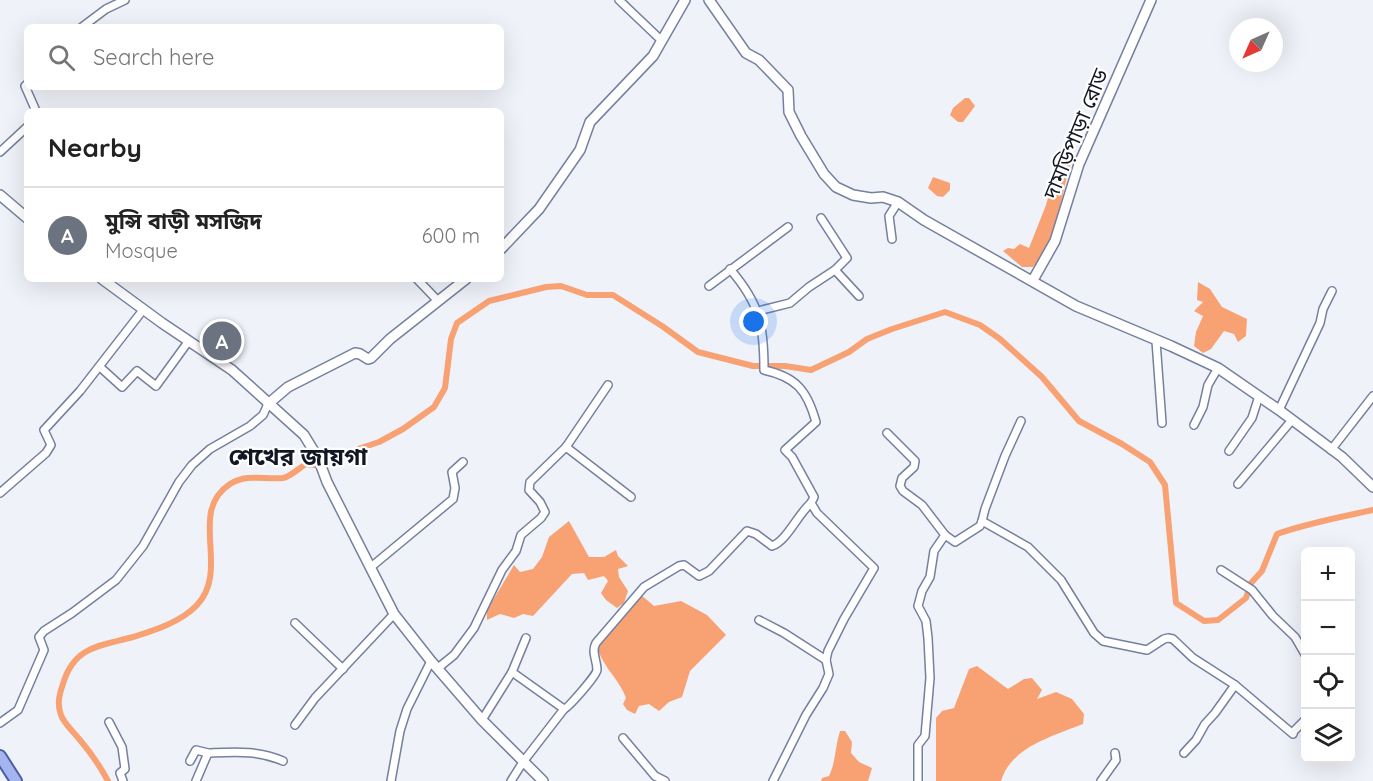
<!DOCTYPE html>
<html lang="en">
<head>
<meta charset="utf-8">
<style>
	:root { --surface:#fff; --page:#f6f6f6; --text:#222; --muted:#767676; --line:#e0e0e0; --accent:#1a73e8 }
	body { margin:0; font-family:Quicksand,"Noto Sans Bengali",sans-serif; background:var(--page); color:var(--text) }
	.controls { position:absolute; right:18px; bottom:18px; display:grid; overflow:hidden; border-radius:9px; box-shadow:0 6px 24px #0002 }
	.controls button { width:54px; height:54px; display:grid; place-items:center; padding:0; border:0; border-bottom:2px solid var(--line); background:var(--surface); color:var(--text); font:30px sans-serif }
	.compass { position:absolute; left:1229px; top:18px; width:54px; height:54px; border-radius:50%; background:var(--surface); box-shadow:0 6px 24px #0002; rotate:225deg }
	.you { position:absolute; left:754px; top:322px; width:21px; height:21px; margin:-15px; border:4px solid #fff; border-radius:50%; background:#1a73e8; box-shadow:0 0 0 9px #1a73e833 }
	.badge { display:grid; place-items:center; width:39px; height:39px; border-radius:50%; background:var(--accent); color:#fff; font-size:20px; font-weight:700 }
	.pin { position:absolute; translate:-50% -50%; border:3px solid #fff; box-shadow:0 2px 6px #0006 }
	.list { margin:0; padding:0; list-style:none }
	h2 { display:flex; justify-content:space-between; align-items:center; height:78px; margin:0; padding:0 24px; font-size:26px }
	h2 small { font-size:20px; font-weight:400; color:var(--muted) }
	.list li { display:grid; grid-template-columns:39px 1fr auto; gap:18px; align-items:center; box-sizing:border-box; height:96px; padding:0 24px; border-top:2px solid var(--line) }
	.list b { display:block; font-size:22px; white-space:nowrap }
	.list p { margin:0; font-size:20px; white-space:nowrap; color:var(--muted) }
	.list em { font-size:20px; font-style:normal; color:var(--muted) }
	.icon { flex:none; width:33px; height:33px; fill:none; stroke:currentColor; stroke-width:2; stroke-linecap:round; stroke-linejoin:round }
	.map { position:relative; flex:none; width:1373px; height:781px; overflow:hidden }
	.search { position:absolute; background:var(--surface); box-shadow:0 6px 24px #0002; left:24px; top:24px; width:480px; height:66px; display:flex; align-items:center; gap:15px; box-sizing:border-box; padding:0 21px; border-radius:9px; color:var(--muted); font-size:22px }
	.panel { position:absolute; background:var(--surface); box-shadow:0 6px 24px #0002; left:24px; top:108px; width:480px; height:174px; border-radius:9px }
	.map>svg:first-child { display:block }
</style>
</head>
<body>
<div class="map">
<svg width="1373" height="781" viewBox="0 0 1373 781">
	<rect width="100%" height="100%" fill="#f0f2f9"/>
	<g fill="#f8a274">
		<polygon points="965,98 969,98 975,106 963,122 958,122 950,115 953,108"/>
		<path d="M1059,159l11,6c-9,32 -13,76 -37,102h-11l-19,-16 5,-3 6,1 6,-5 9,4 17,-43z"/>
		<polygon points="933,177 950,183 950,190 943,197 937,196 928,188"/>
		<polygon points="1198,282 1210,289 1222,307 1247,319 1246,336 1238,342 1234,334 1224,331 1211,349 1203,353 1194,346 1196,332 1203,316 1194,311 1203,302 1197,300"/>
		<polygon points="569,521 589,557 604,557 616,550 618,556 628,566 618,569 619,577 628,591 624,603 617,608 606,600 601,593 608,581 604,576 588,580 584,573 572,574 533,616 523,614 514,618 500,614 487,620 487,610 514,565 520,572 533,569 542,557 549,537"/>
		<path d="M641,595l13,11 27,-5 26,14 19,20 -36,36 -8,26 -13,5 -10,9 -10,-7 -10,2 -4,8 -8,-4 -4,-6 3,-6c-7,-20 -27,-34 -29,-55z"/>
		<path d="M977,666l31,23 16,-10 8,-1 10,12 -5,9 19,-7 16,7 12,15 -1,10c-30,12 -72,23 -82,57h-65v-63l6,-7 12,-3 15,-39z"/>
		<path d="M840,731h5l7,11 -1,11 8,9 13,6 -4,13h-47l1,-3 7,-2c7,-14 6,-30 11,-45z"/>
	</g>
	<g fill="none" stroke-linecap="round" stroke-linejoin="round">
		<path stroke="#f8a274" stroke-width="6" d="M108,781c-8,-15 -17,-28 -28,-41 -6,-8 -16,-16 -19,-25 -4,-11 -2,-20 2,-31 11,-38 37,-38 70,-47 22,-7 48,-15 64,-32 34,-36 -10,-93 33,-121 18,-11 34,-4 53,-6 7,-1 16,-10 23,-14l17,2 38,-18 18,-6 24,-13 31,-22 11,-19 6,-49 6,-16 32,-22 57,-14 15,-1 26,9h26l49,31 36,26 55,14h32l26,4 38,-18 18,-13 25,-10 53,-17 35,13 20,14 42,38 37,44 43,23 28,18 15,23 11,118 28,18 14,-1 28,-22 5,-15 11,-12 15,-37c31,-11 64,-17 96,-24"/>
		<defs>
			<g id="street">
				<polyline points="619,0 662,41"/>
				<polyline points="82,27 106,9 125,0"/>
				<polyline points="27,84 25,86 36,111"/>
				<polyline points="0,152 27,127"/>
				<polyline points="892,239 889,216 898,202"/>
				<path d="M730,269c30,35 34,56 34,101 32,7 43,20 52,52l-31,28 7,7 22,40 -3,6 6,10 57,55 -30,51 -16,32 -2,9 3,14 -6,14 -17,27 -33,66"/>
				<polyline points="835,270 859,296"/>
				<polyline points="417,279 438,301"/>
				<polyline points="709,286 788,227"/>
				<polyline points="758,311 790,303 809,287 835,270 847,258 821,218"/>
				<polyline points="1156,341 1162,423"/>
				<polyline points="100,367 122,387 137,371 156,386 188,342"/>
				<polyline points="1279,410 1320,323 1323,309 1332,291"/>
				<polyline points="1194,425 1203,407 1208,385 1218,368"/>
				<polyline points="887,433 915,461 914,467 902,478 900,486 903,491 922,505 945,535 934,551 930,577 922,591 918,606 926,621 928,638 930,678 925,736 918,745 918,781"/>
				<polyline points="566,447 631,497"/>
				<polyline points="1331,450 1373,396"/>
				<polyline points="1229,451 1252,418 1259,396"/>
				<polyline points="1238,484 1292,420"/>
				<polyline points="0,493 46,453 51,445 44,430 80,391 143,310"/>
				<polyline points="982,521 1028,547 1061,580 1094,633 1103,641 1147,650 1164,639 1168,638 1173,639 1193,658 1235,685"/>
				<polyline points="945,535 955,542 980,526 982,521 985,509 1005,456 1021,421"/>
				<polyline points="371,567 453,499 455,488 452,472 463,462"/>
				<polyline points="1221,570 1252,590 1273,616 1295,637 1306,656"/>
				<polyline points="759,620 784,633 826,660"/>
				<polyline points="295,623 343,669"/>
				<polyline points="438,668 454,655 474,628 502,570 516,551 521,535 541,518 545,512 540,502 529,490 530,482 566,447 608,385"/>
				<path d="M564,709c4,-1 33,-34 33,-39 0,-10 -6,-18 -1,-27l48,-56 35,-21 5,-1 15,11 10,-5 38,-40 9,3 16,12c14,-4 26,-32 39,-43"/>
				<polyline points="482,720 512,672 526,638"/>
				<polyline points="109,722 122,747 125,769 120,773 123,781"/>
				<polyline points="0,723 18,710 44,650 39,637 44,631 72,613 116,580 143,546 179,482 192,465 210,449 250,426 263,415 268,404"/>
				<polyline points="295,725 315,698 394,614"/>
				<polyline points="1293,732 1306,719"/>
				<polyline points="623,738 655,776 665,781"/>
				<path d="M208,753c27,-1 50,-3 75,8"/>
				<polyline points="1184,753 1196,740 1205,724 1215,713 1235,685 1293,734"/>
				<polyline points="190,761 196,750 208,753 196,781"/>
				<polyline points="391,781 400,731 407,709 431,661"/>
				<polyline points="511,781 523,762 564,709 512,672"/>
				<polyline points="1101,781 1116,760 1115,753"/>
			</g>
			<g id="secondary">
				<polyline points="709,0 746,53 759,60 788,90 789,112 801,136 824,174 836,187 853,195 871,198 883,197 898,202 924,220 1076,306 1171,346 1218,368 1279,410 1342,457 1373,487"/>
				<polyline points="0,195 27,218"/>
				<polyline points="501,249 539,209 580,150 590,122 653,56 685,0"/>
				<polyline points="102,279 162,323 232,370 304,435 318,458 327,482 394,614 431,661 482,720 543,781"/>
				<polyline points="1033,280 1055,241 1079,164 1151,0"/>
				<polyline points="268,404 288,387 355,353 360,354 368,359 371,358 390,339 466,279"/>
			</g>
			<polyline id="primary" points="0,756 16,781"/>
		</defs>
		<use href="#street" stroke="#75809f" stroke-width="10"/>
		<use href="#secondary" stroke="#75809f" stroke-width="12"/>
		<use href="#primary" stroke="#4b5ea1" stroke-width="14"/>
		<use href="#street" stroke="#fff" stroke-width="7"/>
		<use href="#secondary" stroke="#fff" stroke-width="9"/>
		<use href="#primary" stroke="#a5b5ef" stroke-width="10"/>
	</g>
	<g text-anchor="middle" stroke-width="4.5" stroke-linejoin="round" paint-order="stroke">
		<g font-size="21" fill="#131723" stroke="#fff">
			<text transform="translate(1076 134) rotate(-68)" y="7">দামড়িপাড়া রোড</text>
		</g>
		<g font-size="24" font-weight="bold" fill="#131723" stroke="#fff">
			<text x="298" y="465">শেখের জায়গা</text>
		</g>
	</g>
</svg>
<div class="controls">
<button>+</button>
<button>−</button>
<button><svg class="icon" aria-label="locate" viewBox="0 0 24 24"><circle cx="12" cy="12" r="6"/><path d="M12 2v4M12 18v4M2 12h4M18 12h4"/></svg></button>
<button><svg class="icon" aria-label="layers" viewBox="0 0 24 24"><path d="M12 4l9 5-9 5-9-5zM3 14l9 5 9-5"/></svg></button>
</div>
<svg class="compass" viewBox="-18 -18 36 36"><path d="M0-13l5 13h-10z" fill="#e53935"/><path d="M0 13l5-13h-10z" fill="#767676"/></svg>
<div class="you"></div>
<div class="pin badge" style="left:222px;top:341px;background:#6b7280">A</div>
<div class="search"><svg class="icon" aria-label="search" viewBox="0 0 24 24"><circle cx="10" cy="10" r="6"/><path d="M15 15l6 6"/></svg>Search here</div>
<section class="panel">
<h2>Nearby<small></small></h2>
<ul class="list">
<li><span class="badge" style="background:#6b7280">A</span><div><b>মুন্সি বাড়ী মসজিদ</b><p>Mosque</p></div><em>600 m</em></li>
</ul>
</section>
</div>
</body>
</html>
